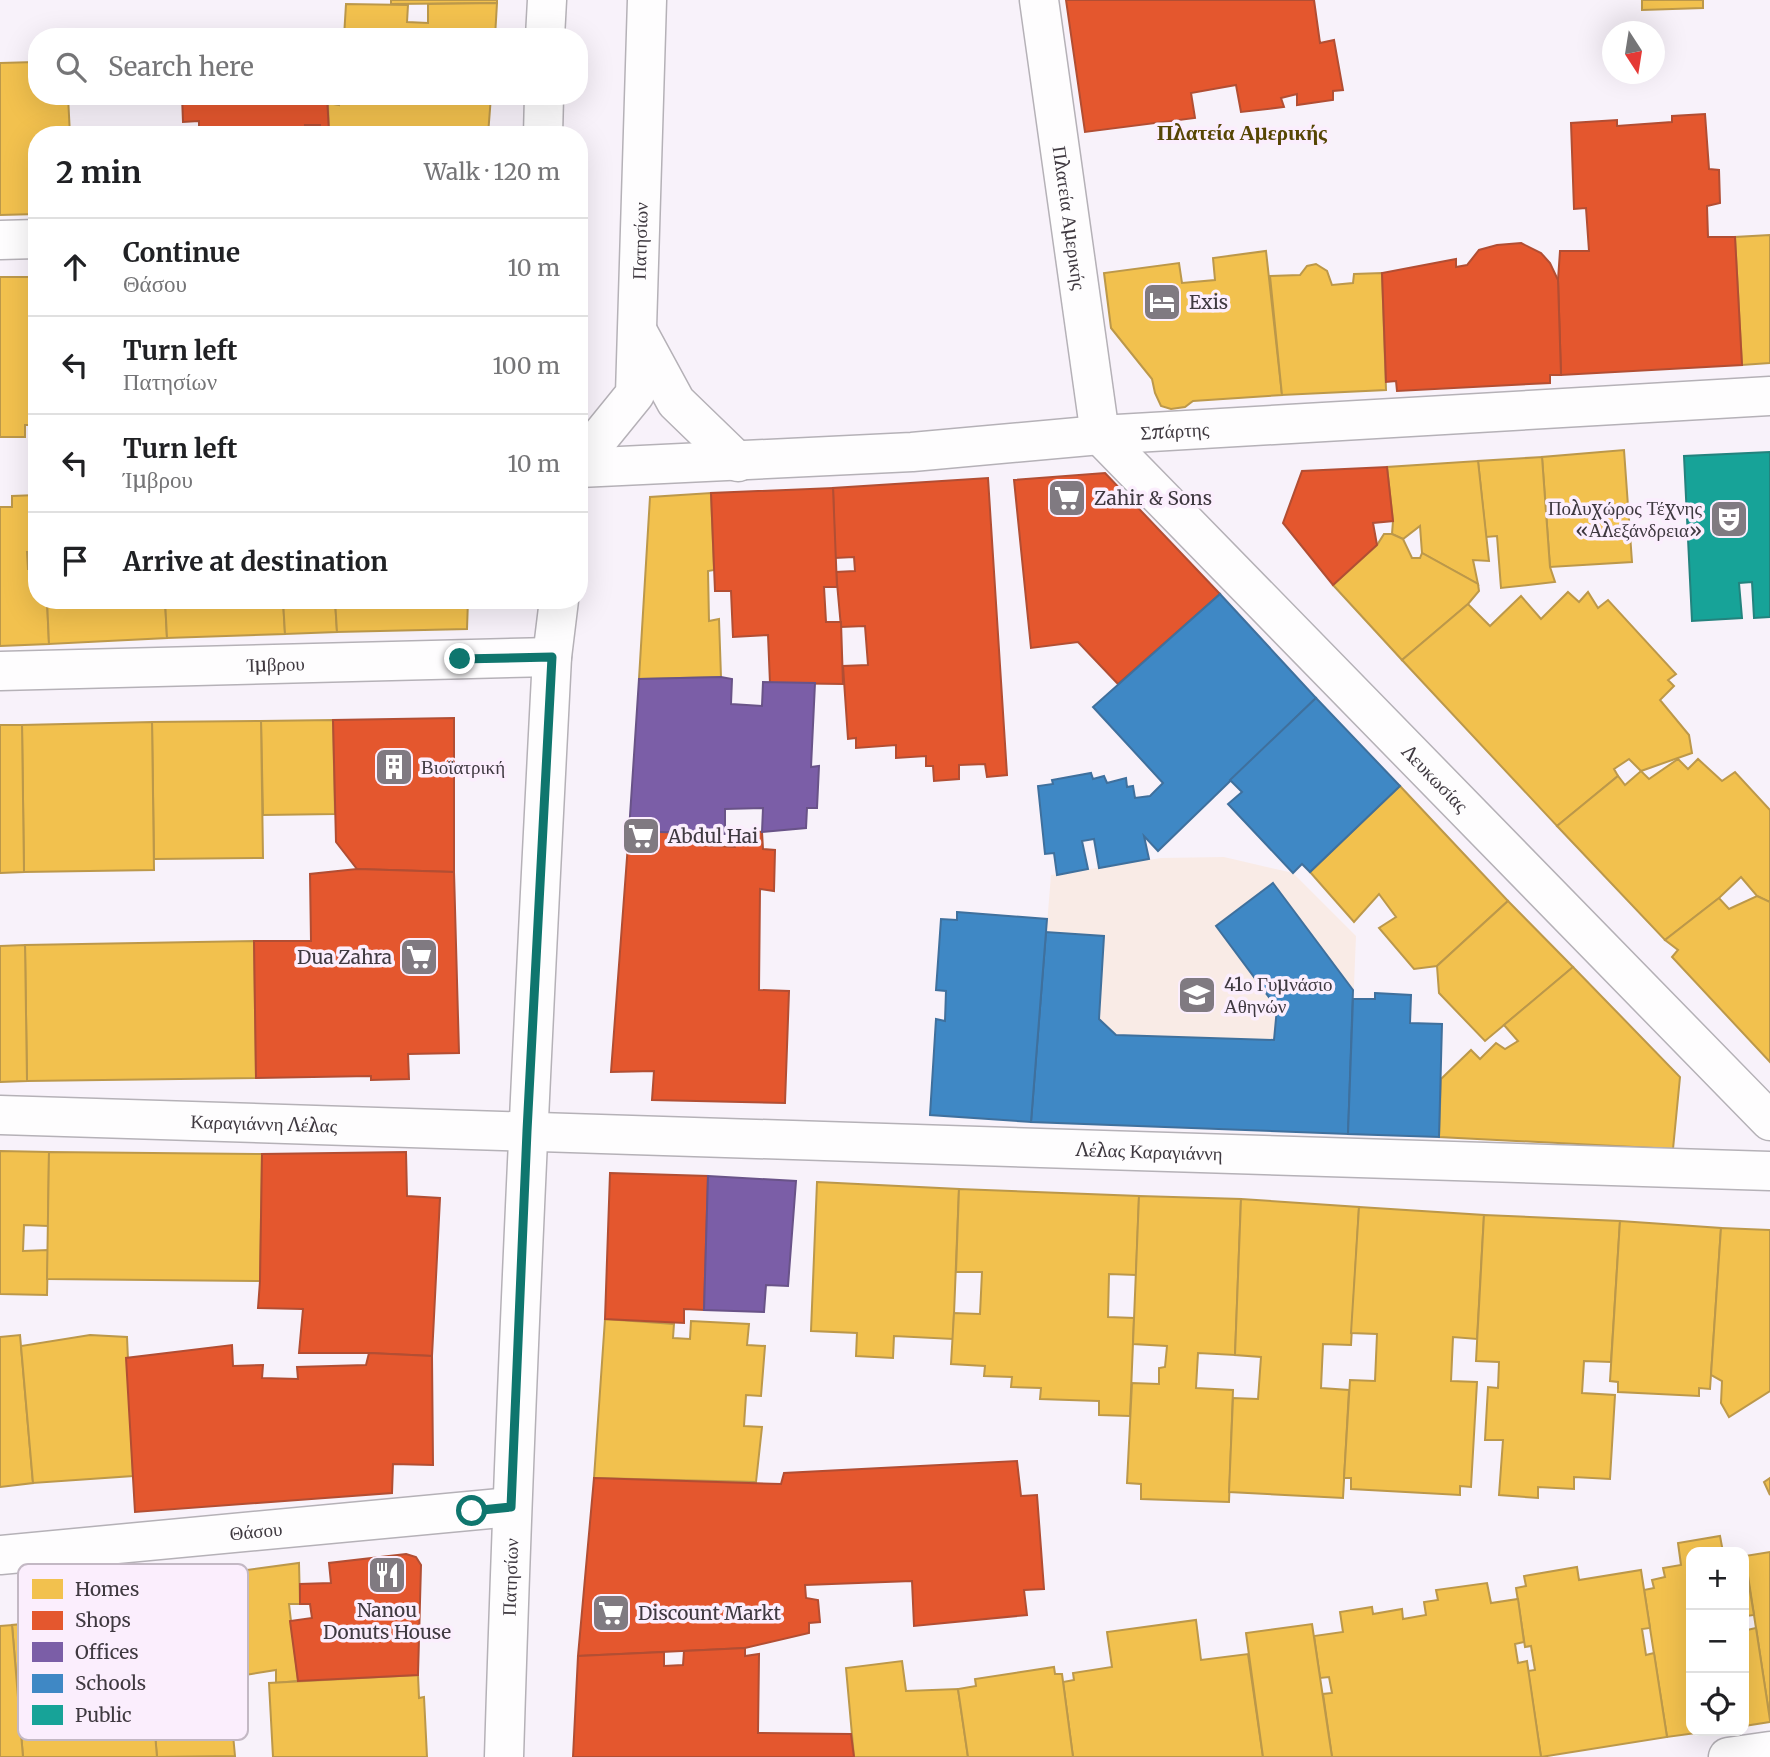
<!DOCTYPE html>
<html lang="en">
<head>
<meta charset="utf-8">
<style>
	:root { --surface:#fff; --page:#f6f6f6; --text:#202124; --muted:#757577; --line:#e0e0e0 }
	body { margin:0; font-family:Merriweather,serif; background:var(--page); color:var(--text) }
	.controls { position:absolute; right:21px; bottom:21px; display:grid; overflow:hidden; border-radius:14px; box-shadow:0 7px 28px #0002 }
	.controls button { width:63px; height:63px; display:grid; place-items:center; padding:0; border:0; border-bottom:2px solid var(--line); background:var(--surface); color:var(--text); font:35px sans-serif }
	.compass { position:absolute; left:1602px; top:21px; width:63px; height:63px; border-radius:50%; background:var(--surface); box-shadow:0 7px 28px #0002; rotate:168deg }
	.stop { position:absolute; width:21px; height:21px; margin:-16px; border:5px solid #0f766e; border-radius:50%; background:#fff }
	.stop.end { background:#0f766e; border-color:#fff; box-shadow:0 2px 7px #0008 }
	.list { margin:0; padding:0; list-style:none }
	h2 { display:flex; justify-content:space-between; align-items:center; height:91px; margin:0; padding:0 28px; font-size:30px }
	h2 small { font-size:23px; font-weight:400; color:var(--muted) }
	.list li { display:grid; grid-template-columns:46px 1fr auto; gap:21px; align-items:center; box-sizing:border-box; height:98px; padding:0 28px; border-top:2px solid var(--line) }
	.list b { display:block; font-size:26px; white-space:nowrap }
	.list p { margin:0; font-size:23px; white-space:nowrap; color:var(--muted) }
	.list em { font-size:23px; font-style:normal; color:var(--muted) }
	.icon { flex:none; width:38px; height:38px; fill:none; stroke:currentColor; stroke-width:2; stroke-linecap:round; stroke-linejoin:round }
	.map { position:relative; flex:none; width:1770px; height:1757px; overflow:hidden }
	.search { position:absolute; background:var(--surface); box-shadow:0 7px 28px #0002; left:28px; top:28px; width:560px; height:77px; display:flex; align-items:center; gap:18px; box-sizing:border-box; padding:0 24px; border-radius:28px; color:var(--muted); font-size:26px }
	.panel { position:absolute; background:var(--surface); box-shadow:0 7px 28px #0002; left:28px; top:126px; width:560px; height:483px; border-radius:28px }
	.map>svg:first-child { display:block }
</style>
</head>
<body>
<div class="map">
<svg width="1770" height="1757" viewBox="0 0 1770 1757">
	<rect width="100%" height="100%" fill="#f8f2fa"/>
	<polygon fill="#f9ebe6" points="1224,857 1293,873 1356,936 1348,1134 1031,1122 1051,875 1161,858"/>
	<g fill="#f2c14e" stroke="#bc984a" stroke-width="2">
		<polygon points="391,0 497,0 497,3 391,4"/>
		<polygon points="1642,0 1703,0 1703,8 1642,10"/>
		<polygon points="497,3 495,37 344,37 346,4 408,5 407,22 428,23 428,4"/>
		<polygon points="35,62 37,96 68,96 70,135 37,135 37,214 0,215 0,63"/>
		<polygon points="358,96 491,96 488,135 329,135 328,103 339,105 340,99 358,99"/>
		<polygon points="1770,235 1770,363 1742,365 1735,237"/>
		<polygon points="1266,251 1282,395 1193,401 1185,407 1171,409 1161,406 1155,393 1152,379 1111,328 1104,273 1179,263 1182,283 1215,280 1213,258"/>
		<polygon points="1316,264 1327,271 1332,285 1353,283 1354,274 1382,273 1386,390 1282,395 1270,276 1300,275 1307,266"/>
		<polygon points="0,277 37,277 37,425 25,425 25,437 0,437"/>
		<polygon points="1624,450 1632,562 1550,567 1542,457"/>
		<polygon points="1542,457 1550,567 1555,582 1501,588 1497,536 1486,537 1478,461"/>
		<polygon points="1478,461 1489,561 1473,560 1478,584 1422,553 1420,526 1403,539 1392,534 1393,521 1387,467"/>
		<polygon points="711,493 714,570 708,571 709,621 719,619 721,677 639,679 650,497"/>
		<polygon points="37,495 37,552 27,552 28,569 37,569 37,600 47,600 49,644 0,646 0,507 12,507 12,496"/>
		<polygon points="1384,534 1392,534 1403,539 1412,558 1420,558 1422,553 1478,584 1479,591 1468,604 1402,660 1333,585 1377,545"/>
		<polygon points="1568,592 1579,602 1588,592 1598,608 1608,600 1676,674 1668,680 1674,686 1660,700 1689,735 1692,753 1641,771 1629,759 1614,769 1618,776 1557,826 1402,660 1468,604 1490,626 1521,596 1541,619"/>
		<polygon points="47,600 165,600 167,638 49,644"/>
		<polygon points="165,600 283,600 285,634 167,638"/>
		<polygon points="283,600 335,600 337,632 285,634"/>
		<polygon points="335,600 468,600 467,629 337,632"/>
		<polygon points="333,720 335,814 263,815 261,721"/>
		<polygon points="261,721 263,858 154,859 152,722"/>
		<polygon points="152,722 154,870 24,872 22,725"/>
		<polygon points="0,725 22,725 24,872 0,873"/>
		<polygon points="1678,759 1688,769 1698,759 1722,781 1735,772 1770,810 1770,902 1757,896 1741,877 1719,898 1665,940 1557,826 1618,776 1625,785 1641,771 1649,779"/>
		<polygon points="1400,786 1508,901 1437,966 1414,969 1379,928 1396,917 1379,894 1354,922 1310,872"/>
		<polygon points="1757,896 1770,902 1770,1062 1672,957 1678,950 1665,940 1719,898 1729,909"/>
		<polygon points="1508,901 1573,967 1485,1041 1439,993 1437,966"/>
		<polygon points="254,941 256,1078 27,1081 25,945"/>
		<polygon points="25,945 27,1081 0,1082 0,946"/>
		<polygon points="1573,967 1680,1077 1673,1149 1439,1137 1441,1079 1471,1050 1480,1059 1496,1043 1505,1049 1518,1041 1504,1025"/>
		<polygon points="0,1151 49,1152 48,1226 24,1225 23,1251 48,1250 47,1295 0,1294"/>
		<polygon points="49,1152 262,1154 260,1281 47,1279"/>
		<polygon points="817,1182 959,1189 953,1339 894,1336 893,1358 856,1356 857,1333 811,1331"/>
		<polygon points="959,1189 1139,1196 1136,1275 1109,1274 1108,1317 1134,1318 1130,1416 1099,1415 1099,1401 1040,1399 1041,1388 1011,1387 1012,1377 984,1376 985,1366 951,1364 954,1313 980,1314 982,1272 956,1272"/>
		<polygon points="1139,1196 1241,1199 1235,1355 1198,1353 1196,1388 1233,1390 1229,1502 1141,1499 1141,1484 1127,1483 1132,1383 1159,1384 1159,1368 1165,1367 1167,1346 1133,1344"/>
		<polygon points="1241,1199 1359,1207 1351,1345 1323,1344 1321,1388 1349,1390 1343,1498 1229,1492 1233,1398 1258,1399 1261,1357 1235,1355"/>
		<polygon points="1359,1207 1484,1215 1477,1339 1453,1337 1451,1381 1477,1382 1471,1487 1460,1486 1460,1495 1351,1489 1351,1478 1344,1478 1350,1380 1375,1381 1377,1334 1351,1333"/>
		<polygon points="1484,1215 1620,1221 1611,1362 1584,1361 1582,1393 1615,1395 1610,1479 1574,1477 1574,1489 1538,1487 1538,1498 1499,1495 1503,1440 1485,1440 1488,1387 1498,1388 1499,1362 1476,1361"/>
		<polygon points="1620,1221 1721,1228 1710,1389 1699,1388 1699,1396 1618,1392 1618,1382 1610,1381"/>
		<polygon points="1721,1228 1770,1230 1770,1391 1729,1417 1721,1403 1722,1381 1711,1375"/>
		<polygon points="605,1319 674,1324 673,1338 690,1339 691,1321 749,1324 747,1345 765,1346 761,1396 746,1395 744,1426 762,1427 756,1482 594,1478"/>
		<polygon points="20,1335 33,1483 0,1487 0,1337"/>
		<polygon points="90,1335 127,1337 133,1476 33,1483 21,1346"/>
		<polygon points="1770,1478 1770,1495 1764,1482"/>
		<polygon points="1720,1536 1723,1552 1691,1552 1691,1731 1711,1731 1667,1737 1644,1590 1654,1588 1652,1580 1665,1577 1663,1568 1681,1565 1678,1543"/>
		<polygon points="1770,1552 1770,1720 1745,1556"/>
		<polygon points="1744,1556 1754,1615 1746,1616 1747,1630 1756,1628 1770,1720 1770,1722 1744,1726"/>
		<polygon points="299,1563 300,1604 289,1604 298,1681 276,1683 276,1670 227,1678 218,1574"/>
		<polygon points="1577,1567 1579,1580 1641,1570 1650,1628 1642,1629 1646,1655 1654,1653 1667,1737 1541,1757 1528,1671 1535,1670 1531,1646 1525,1647 1516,1588 1526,1586 1524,1576"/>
		<polygon points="218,1574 235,1756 157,1757 141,1581"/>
		<polygon points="1487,1583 1491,1603 1518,1599 1524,1642 1515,1644 1518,1663 1527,1661 1541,1757 1332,1757 1323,1694 1332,1693 1329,1677 1320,1678 1314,1636 1343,1632 1340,1612 1372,1607 1373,1614 1402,1609 1403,1619 1426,1615 1424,1602 1438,1600 1436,1590"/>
		<polygon points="145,1613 157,1757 23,1757 12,1625"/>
		<polygon points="1196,1620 1201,1660 1248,1654 1263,1757 1073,1757 1063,1682 1074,1680 1073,1673 1112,1667 1107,1632"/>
		<polygon points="1312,1624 1332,1757 1263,1757 1246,1633"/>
		<polygon points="12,1625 23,1757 0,1757 0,1626"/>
		<polygon points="902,1661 906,1691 958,1689 968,1757 854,1757 846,1668"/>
		<polygon points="1054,1667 1055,1674 1062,1674 1073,1757 968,1757 958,1689 976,1686 975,1679"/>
		<polygon points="418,1675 419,1698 424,1697 427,1757 273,1757 269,1683"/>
	</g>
	<g fill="#e4572e" stroke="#b24e33" stroke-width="2">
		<polygon points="1066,0 1314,0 1320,43 1334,40 1343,90 1333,91 1333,100 1297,105 1297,94 1281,98 1284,107 1241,112 1236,85 1191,93 1195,118 1085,132"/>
		<polygon points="182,96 327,96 329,132 320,132 320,125 305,125 306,135 199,135 199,121 183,122"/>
		<polygon points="1705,114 1709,169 1719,170 1720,203 1707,206 1708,237 1735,237 1742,365 1561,375 1558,280 1560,251 1589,251 1586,208 1574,209 1571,123 1617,120 1617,126 1672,122 1672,116"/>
		<polygon points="1521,243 1541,253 1550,263 1558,280 1561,375 1550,375 1550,383 1397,391 1396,381 1386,382 1382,273 1456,259 1456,267 1467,265 1479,250 1497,245"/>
		<polygon points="1387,467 1393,521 1373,523 1377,545 1333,585 1283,523 1302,471"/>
		<polygon points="1105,473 1220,594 1118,684 1078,642 1031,648 1014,480"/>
		<polygon points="988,478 1007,775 987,777 985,764 959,765 959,779 934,781 933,766 926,766 926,756 896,758 896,745 856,748 856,738 848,739 843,666 868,665 865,626 841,627 836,572 855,571 854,557 835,558 833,488"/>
		<polygon points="833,488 837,587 824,587 826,622 841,622 843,684 770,683 768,635 733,637 731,591 715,591 711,493"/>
		<polygon points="454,718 454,872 357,869 336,842 333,720"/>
		<polygon points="737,830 762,832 763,849 775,850 774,891 760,889 759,990 789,991 785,1103 652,1100 654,1071 611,1072 629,831 699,833 699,845 735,847"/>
		<polygon points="357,869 454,872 459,1053 408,1054 409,1079 371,1080 371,1076 256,1078 254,941 311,941 310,874"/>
		<polygon points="406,1152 407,1196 440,1198 432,1356 369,1353 299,1353 303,1309 258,1308 260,1281 262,1154"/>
		<polygon points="610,1173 708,1176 704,1310 684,1309 684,1323 605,1319"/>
		<polygon points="232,1345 233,1366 263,1365 262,1378 298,1379 297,1367 366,1365 369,1353 432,1356 433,1465 393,1464 392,1493 135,1512 126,1358"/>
		<polygon points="1017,1461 1021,1496 1037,1495 1044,1589 1024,1590 1027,1615 914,1626 912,1581 805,1585 806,1598 818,1600 820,1622 809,1623 809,1633 745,1648 578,1656 594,1478 781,1484 784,1473"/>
		<polygon points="406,1554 416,1557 421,1565 418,1675 298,1681 290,1621 312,1618 310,1604 300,1604 300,1584 331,1583 329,1563"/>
		<polygon points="745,1648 745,1656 759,1654 758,1733 851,1734 854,1757 573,1757 578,1656 664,1652 664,1666 683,1665 684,1651"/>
	</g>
	<g fill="#7b5ea7" stroke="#695388" stroke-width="2">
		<polygon points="721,677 732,679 731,704 762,706 763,682 815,683 811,767 819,766 817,808 807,808 806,828 762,832 763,808 725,809 725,834 629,831 639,679"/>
		<polygon points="708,1176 796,1181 788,1286 766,1285 764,1312 704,1310"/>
	</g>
	<g fill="#3f88c5" stroke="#3f709d" stroke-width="2">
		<polygon points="1220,594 1316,698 1158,851 1144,836 1149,859 1099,868 1094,839 1082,841 1088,869 1057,875 1054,853 1045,854 1038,786 1053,784 1052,780 1091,773 1093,779 1104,776 1107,783 1126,778 1127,787 1133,786 1135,798 1150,796 1163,783 1093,707"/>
		<polygon points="1316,698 1400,786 1310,872 1302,864 1293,873 1228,804 1242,792 1230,780"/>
		<polygon points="1273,883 1353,990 1348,1134 1031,1122 1046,932 1104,936 1099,1019 1116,1035 1274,1040 1277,1008 1216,926"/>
		<polygon points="957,912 1047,919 1031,1122 930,1115 936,1019 945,1021 946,991 936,990 941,919 957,920"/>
		<polygon points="1375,993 1411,995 1410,1023 1442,1024 1439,1137 1348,1134 1353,999 1375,999"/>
	</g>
	<polygon fill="#17a398" stroke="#23837e" stroke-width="2" points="1770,452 1770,617 1754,618 1752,582 1739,583 1742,618 1692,621 1684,456"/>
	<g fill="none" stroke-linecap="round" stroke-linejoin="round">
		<defs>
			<g id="minor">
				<path id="s1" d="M1039,0l61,435"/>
				<polyline points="0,240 37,239"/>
				<polyline points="638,332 676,402 738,462"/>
				<path id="s2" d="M1100,435l670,686"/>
				<path id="s3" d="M579,468l333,-16 188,-17 670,-39"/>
				<path id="s4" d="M0,671l552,-14"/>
				<path id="s5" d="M0,1115l1770,56"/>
				<path id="s6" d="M0,1555l511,-48"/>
				<polyline points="1728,1757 1770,1751"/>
			</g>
			<g id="major">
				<polyline points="545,37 547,0"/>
				<polyline points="543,135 544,96"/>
				<path id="s7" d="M579,463l56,-69 12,-394"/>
				<path id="s8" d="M504,1757c11,-367 29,-734 48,-1100l7,-57"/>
			</g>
		</defs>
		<use href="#minor" stroke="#b5b1b7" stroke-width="41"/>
		<use href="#major" stroke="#b5b1b7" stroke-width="41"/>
		<use href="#minor" stroke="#fefdfe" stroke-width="38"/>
		<use href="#major" stroke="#fefdfe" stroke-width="38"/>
	</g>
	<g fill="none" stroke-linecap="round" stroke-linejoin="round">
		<polyline stroke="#0f766e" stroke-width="9" points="460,659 552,657 527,1131 511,1507 472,1511"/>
	</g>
	<defs>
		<symbol id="hotel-square" viewBox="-11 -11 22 22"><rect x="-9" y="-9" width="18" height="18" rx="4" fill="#807a81" stroke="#fbeefd"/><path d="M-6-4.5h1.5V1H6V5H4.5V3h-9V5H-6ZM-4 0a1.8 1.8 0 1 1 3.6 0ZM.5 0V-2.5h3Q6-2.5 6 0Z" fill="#fff"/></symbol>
		<symbol id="supermarket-square" viewBox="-11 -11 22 22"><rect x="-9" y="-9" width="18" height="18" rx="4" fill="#807a81" stroke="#fbeefd"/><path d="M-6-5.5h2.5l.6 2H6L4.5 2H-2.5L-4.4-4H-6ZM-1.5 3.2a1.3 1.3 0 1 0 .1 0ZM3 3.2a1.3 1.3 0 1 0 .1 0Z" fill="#fff"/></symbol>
		<symbol id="theatre-square" viewBox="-11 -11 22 22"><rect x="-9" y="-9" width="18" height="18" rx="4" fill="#807a81" stroke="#fbeefd"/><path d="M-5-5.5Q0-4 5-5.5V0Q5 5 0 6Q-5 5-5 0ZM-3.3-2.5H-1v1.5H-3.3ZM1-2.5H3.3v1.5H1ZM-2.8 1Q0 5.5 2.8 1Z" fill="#fff"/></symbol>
		<symbol id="building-square" viewBox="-11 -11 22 22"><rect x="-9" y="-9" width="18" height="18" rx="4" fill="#807a81" stroke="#fbeefd"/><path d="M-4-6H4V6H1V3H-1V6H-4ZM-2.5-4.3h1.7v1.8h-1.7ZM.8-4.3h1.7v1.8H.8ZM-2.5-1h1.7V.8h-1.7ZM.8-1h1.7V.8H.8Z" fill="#fff"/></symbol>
		<symbol id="school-square" viewBox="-11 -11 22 22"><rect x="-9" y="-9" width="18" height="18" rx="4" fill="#807a81" stroke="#fbeefd"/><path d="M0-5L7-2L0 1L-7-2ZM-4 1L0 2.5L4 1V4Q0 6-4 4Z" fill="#fff"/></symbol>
		<symbol id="restaurant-square" viewBox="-11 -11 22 22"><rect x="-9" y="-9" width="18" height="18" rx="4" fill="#807a81" stroke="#fbeefd"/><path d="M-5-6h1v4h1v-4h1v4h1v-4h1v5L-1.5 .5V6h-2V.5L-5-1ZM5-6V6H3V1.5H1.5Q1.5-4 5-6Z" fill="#fff"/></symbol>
	</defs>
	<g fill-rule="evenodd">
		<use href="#hotel-square" x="1140" y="280" width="44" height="44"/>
		<use href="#supermarket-square" x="1045" y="476" width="44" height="44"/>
		<use href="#theatre-square" x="1707" y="497" width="44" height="44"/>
		<use href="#building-square" x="372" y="745" width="44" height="44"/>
		<use href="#supermarket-square" x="619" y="814" width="44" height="44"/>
		<use href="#supermarket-square" x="397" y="935" width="44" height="44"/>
		<use href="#school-square" x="1175" y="973" width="44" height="44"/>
		<use href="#restaurant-square" x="365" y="1553" width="44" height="44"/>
		<use href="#supermarket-square" x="589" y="1591" width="44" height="44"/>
	</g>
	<g text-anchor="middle" stroke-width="7" stroke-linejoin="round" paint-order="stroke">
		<g font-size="19" fill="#3f3940" stroke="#fbeefd">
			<text dy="7" stroke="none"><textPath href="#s1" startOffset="220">Πλατεία Αμερικής</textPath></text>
			<text dy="7" stroke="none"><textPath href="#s7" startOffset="242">Πατησίων</textPath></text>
			<text dy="7" stroke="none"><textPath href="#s3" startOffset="597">Σπάρτης</textPath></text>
			<text dy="7" stroke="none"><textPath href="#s4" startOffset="276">Ίμβρου</textPath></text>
			<text dy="7" stroke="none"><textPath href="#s2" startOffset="480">Λευκωσίας</textPath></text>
			<text dy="7" stroke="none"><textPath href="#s5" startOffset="264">Καραγιάννη Λέλας</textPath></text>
			<text dy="7" stroke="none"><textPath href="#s5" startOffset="1150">Λέλας Καραγιάννη</textPath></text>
			<text dy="7" stroke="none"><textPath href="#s6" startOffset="257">Θάσου</textPath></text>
			<text dy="7" stroke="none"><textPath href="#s8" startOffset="180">Πατησίων</textPath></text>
		</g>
		<g font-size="19" fill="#3f3940" stroke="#fbeefd" text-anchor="start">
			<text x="1189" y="309">Exis</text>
			<text x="1094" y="505">Zahir &amp; Sons</text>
			<text x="1702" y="515" text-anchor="end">Πολυχώρος Τέχνης<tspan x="1702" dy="22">«Αλεξάνδρεια»</tspan></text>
			<text x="421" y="774">Βιοϊατρική</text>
			<text x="668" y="843">Abdul Hai</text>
			<text x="392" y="964" text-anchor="end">Dua Zahra</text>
			<text x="1224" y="991">41ο Γυμνάσιο<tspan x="1224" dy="22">Αθηνών</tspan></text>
			<text x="387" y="1617" text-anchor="middle">Nanou<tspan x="387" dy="22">Donuts House</tspan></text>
			<text x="638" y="1620">Discount Markt</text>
		</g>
		<g font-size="21" font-weight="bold" fill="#564503" stroke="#fbeefd">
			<text x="1242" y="140">Πλατεία Αμερικής</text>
		</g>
	</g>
	<rect x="18" y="1564" width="230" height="176" rx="10" fill="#fbeefd" stroke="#c3b8c4" stroke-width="2"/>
	<rect x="32" y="1579" width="31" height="20" fill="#f2c14e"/>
	<rect x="32" y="1611" width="31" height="19" fill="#e4572e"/>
	<rect x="32" y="1642" width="31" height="20" fill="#7b5ea7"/>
	<rect x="32" y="1674" width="31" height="19" fill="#3f88c5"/>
	<rect x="32" y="1705" width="31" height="20" fill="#17a398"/>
	<g font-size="19" fill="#3f3940">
		<text x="75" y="1596">Homes</text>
		<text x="75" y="1627">Shops</text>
		<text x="75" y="1659">Offices</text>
		<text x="75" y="1690">Schools</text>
		<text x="75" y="1722">Public</text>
	</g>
</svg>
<div class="controls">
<button>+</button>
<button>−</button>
<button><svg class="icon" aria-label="locate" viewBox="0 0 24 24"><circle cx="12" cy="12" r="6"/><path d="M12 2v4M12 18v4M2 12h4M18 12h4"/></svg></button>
</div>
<svg class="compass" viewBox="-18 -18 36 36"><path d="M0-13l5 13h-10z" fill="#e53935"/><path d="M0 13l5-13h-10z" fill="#757577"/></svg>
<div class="stop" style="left:472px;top:1511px"></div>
<div class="stop end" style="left:460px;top:659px"></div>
<div class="search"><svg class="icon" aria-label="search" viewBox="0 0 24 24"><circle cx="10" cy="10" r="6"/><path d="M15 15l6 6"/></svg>Search here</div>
<section class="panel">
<h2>2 min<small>Walk · 120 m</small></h2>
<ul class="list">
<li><svg class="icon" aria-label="ahead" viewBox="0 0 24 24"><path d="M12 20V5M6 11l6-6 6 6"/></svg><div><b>Continue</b><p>Θάσου</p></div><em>10 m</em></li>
<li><svg class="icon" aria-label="left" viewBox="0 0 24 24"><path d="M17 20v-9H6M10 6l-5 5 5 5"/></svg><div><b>Turn left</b><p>Πατησίων</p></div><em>100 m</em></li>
<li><svg class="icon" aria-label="left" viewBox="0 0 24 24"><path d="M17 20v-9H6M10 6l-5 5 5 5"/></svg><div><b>Turn left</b><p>Ίμβρου</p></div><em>10 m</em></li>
<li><svg class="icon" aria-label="arrive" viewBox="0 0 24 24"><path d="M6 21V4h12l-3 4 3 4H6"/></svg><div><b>Arrive at destination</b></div></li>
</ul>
</section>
</div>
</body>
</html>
